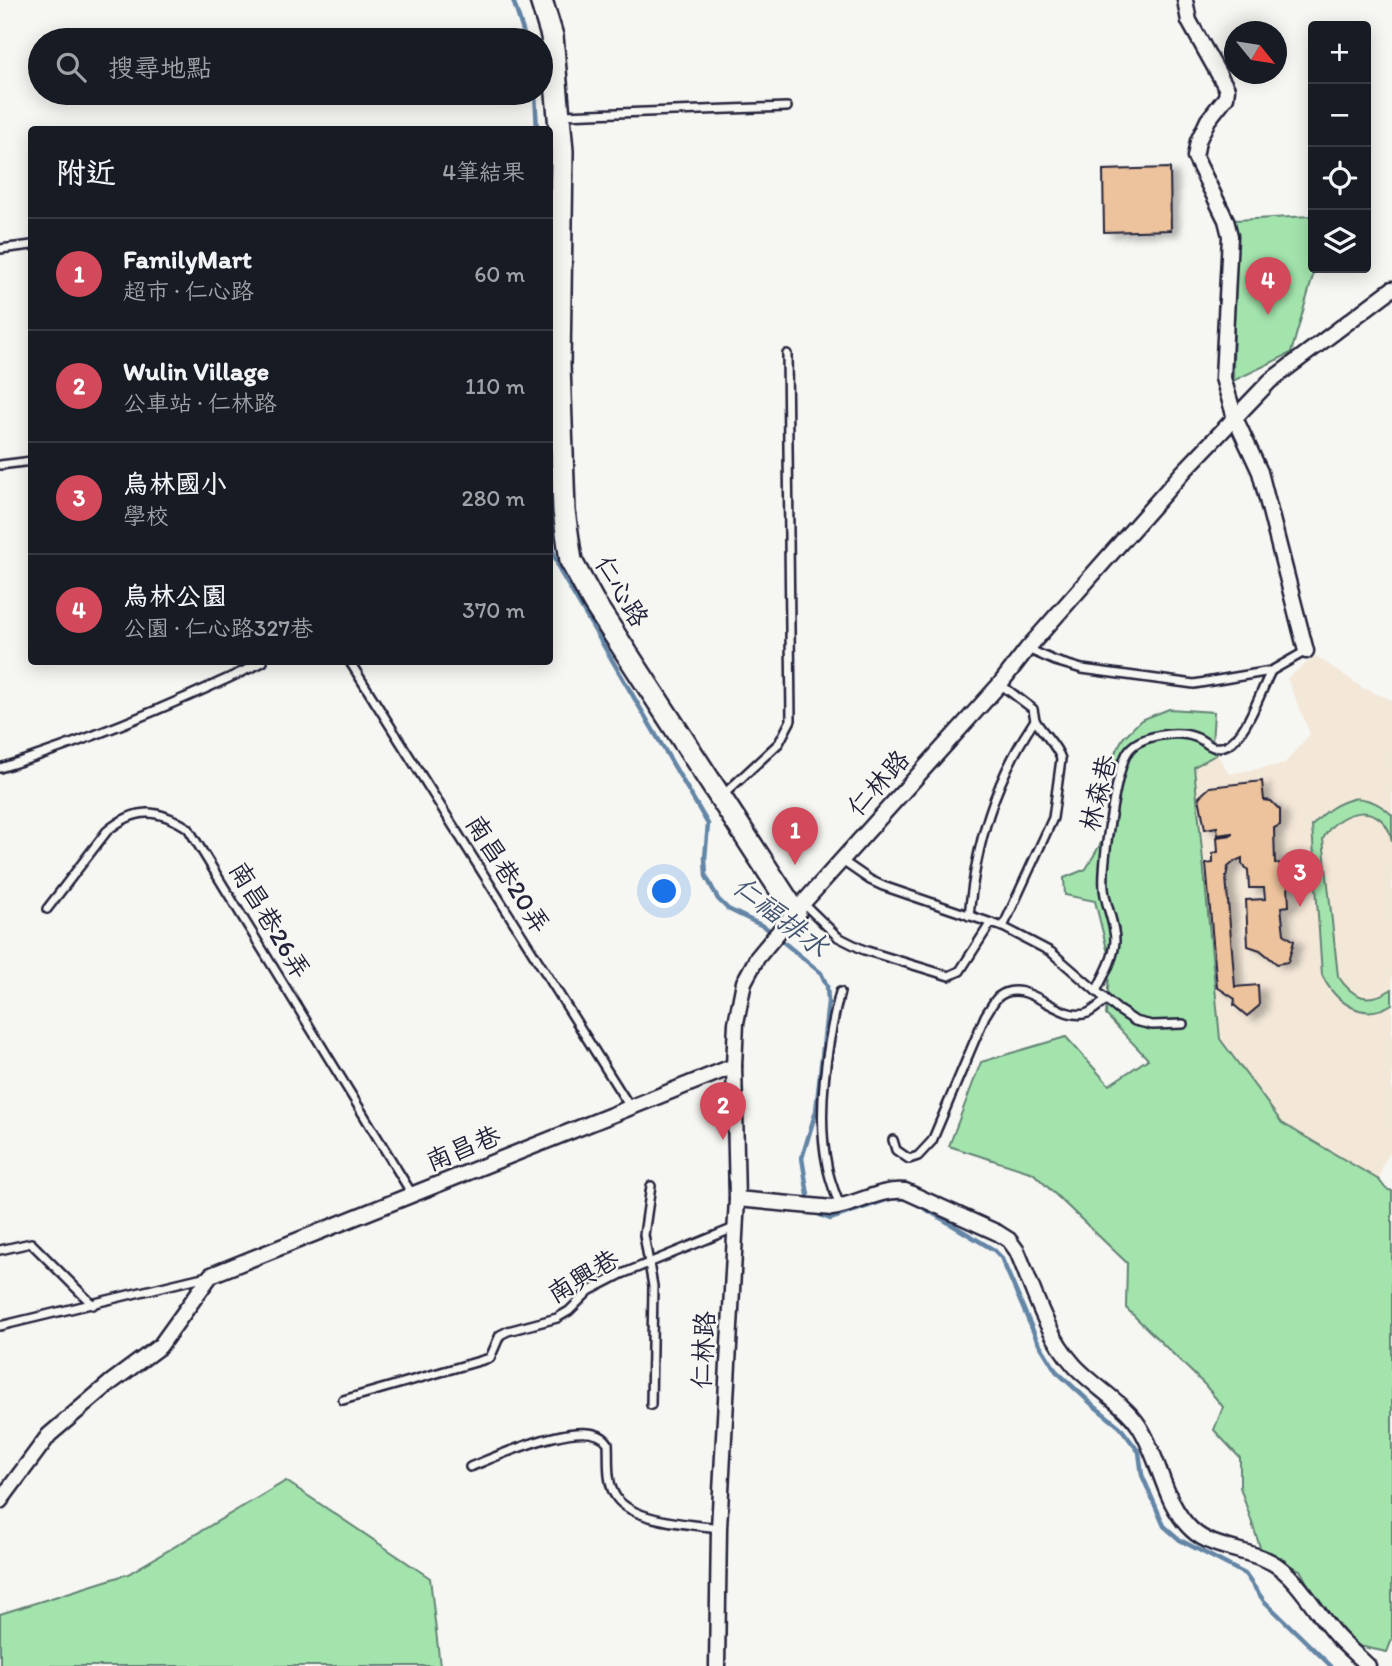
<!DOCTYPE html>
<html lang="zh-TW">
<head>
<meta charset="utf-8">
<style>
	:root { --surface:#171b24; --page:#20242c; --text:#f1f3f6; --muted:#9ea1a6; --line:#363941; --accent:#d1495b }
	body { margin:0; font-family:Itim,"LXGW WenKai TC",sans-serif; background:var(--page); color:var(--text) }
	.controls { position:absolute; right:21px; top:21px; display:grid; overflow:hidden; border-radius:7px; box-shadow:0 4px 18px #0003 }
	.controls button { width:63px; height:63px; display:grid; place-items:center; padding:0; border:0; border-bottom:2px solid var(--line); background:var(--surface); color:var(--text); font:35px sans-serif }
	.compass { position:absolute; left:1224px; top:21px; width:63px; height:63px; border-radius:50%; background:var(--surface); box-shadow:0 4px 18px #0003; rotate:120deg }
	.you { position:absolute; left:665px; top:892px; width:24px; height:24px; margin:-18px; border:5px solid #fff; border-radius:50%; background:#1a73e8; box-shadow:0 0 0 10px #1a73e833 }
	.badge { display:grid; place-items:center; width:46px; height:46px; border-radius:50%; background:var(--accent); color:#fff; font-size:23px; font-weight:700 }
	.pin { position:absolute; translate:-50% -58px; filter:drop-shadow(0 2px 4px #0008) }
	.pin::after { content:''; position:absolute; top:37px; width:24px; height:21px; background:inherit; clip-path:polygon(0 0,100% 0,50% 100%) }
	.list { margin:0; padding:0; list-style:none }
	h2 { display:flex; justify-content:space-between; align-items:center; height:91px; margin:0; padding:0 28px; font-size:30px }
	h2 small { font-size:23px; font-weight:400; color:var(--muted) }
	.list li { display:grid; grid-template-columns:46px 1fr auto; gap:21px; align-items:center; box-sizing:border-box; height:112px; padding:0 28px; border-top:2px solid var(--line) }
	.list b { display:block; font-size:26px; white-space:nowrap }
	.list p { margin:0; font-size:23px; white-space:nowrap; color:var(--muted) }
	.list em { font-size:23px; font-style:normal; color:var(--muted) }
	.icon { flex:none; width:38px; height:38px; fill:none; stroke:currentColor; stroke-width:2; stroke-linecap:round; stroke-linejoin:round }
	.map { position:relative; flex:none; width:1392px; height:1666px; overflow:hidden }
	.search { position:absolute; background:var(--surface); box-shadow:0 4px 18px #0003; left:28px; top:28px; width:525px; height:77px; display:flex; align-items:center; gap:18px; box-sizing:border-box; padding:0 24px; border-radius:38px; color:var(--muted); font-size:26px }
	.panel { position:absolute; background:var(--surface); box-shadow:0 4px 18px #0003; left:28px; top:126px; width:525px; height:539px; border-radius:7px }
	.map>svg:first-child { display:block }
</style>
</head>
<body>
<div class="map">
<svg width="1392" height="1666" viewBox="0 0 1392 1666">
	<defs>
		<filter id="shadow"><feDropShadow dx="8" dy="4.5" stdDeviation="3.5" flood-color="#0004"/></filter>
	</defs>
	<rect width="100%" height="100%" fill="#f6f6f2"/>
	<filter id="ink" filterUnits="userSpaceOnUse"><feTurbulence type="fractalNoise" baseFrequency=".0143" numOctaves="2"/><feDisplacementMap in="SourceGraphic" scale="14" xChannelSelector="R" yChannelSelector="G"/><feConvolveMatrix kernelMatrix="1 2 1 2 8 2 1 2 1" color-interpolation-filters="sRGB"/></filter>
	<g filter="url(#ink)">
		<polygon fill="#f3e7d8" points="1316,656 1363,688 1392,700 1392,1149 1383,1164 1379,1180 1282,1123 1220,1039 1194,767 1217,754 1229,774 1284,764 1310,734 1287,678"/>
		<g fill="#a3e4ad" stroke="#628374" stroke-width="2">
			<polygon points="1311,216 1313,276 1291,353 1233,381 1235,220"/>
			<polygon points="1169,709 1214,712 1212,745 1217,754 1194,767 1220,1039 1282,1123 1379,1180 1386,1189 1392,1191 1392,1639 1387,1652 1359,1646 1324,1614 1300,1570 1262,1553 1240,1487 1240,1458 1214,1430 1223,1407 1205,1385 1126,1308 1127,1263 1033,1173 949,1146 981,1062 1066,1037 1109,1085 1148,1059 1106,1015 1110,961 1095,901 1065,895 1064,878 1086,869 1108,831 1118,799 1112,758 1123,738 1141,720"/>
			<path d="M1356,798c16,2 24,6 36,17v26c-8,-41 -53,-34 -69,-2l15,137c15,23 31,28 54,13v15c-29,19 -57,-2 -70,-29l-10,-149c13,-15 24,-23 44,-28z"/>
			<polygon points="286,1481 430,1578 440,1666 0,1666 0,1614 128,1574"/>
		</g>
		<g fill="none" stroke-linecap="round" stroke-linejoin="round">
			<g stroke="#6485a6" stroke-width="4.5">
				<polyline points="513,0 526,40"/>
				<polyline points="535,93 537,130"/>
				<polyline points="550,543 560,571 708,824 705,858 706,876 718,899 728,909 765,927 821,973 827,986 828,1002 816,1111 802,1158 808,1195"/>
				<polyline points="820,1215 830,1219 892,1198 909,1199 994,1250 1001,1257 1037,1340 1056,1371 1094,1406 1120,1427 1139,1452 1142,1475 1164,1526 1180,1540 1245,1574 1264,1601 1331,1666"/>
			</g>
		</g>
		<g fill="#ecc39c" stroke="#22223b" stroke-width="2" filter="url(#shadow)">
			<polygon points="1170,168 1171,230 1104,232 1103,170"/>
			<polygon points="1262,781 1264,800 1271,801 1280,810 1280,825 1274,828 1275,864 1287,863 1289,906 1281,907 1284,934 1294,941 1288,962 1277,964 1260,950 1248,946 1246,900 1265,899 1264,888 1249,888 1248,870 1242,864 1242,858 1235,861 1228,867 1226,877 1235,987 1258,985 1259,1006 1247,1016 1234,1005 1235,999 1217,987 1206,864 1213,863 1213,853 1218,852 1217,837 1232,835 1232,833 1218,835 1217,827 1205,829 1199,797 1210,787"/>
		</g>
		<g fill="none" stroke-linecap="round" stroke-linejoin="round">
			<defs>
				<g id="lane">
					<polyline points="562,115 787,107"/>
					<polyline points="0,249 32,245"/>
					<polyline points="0,465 32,461"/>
					<polyline points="1028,649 1055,661 1082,669 1194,684 1271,671 1306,651"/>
					<polyline points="350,662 630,1107"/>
					<path d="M0,768c91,-28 177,-65 263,-106"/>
					<polyline points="723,795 779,743 791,720 787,354"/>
					<polyline points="841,860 870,880 883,886 1003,927 1051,952 1117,1009 1135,1021 1152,1025 1183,1024"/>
					<polyline points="803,903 838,937 864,950 949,976 960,971 990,924"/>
					<path d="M47,909l60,-78c29,-24 50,-23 81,-3l224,366"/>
					<path d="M969,916c7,-72 25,-135 66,-196l-2,-11 -33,-25"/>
					<path d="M1003,927l50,-109 8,-59c-4,-14 -18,-25 -26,-39"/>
					<path d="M1096,991c8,-16 18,-32 19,-50 0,-18 -9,-34 -11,-52 -2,-26 11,-113 23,-136 10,-18 50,-23 68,-16 7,2 12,8 18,10 7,1 15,-1 20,-6 16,-14 28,-50 38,-70"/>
					<path d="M840,992c-13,51 -24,120 -13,173 2,14 8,28 13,41"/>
					<path d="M893,1140l3,10 13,9 9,-3 14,-15 53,-125c4,-6 8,-14 13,-19 28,-23 61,27 90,16 6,-3 13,-9 18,-13"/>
					<polyline points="0,1250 31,1243 93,1305"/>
					<polyline points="0,1326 207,1276"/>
					<polyline points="343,1400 490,1358 500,1335 508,1331 557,1318 569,1311 589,1291 622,1274 734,1228"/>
					<polyline points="651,1405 653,1286 644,1235 651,1186"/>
					<path d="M470,1467c26,-10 119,-54 138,-24 1,16 -2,40 8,54 17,25 74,27 103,31"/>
				</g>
				<g id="street">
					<polyline points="1185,0 1189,21 1227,89 1226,97 1208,120 1198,141 1195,157 1226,220 1230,236 1223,378 1235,418 1260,472 1306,651"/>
					<path d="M737,1199l95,9c24,-3 49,-20 73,-17l93,42 11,7 8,11c16,37 29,83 57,114 18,20 51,39 65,61 21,32 24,77 53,104 20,19 55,19 79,32 24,12 45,50 63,71 10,12 23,22 34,33"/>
					<polyline points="0,1501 49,1435 110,1383 160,1346 211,1275 734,1066"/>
					<polyline points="717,1666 719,1528 737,1199 734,1066 736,1023 744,982 757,958 795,912 1000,684 1027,649 1184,471 1270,381 1392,289"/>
				</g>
				<polyline id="secondary" points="541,0 552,36 562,151 559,365 564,511 571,561 594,603 795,912"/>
			</defs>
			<use href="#lane" stroke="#22223b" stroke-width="12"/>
			<use href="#street" stroke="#22223b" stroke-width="19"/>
			<use href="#secondary" stroke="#22223b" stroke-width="26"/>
			<use href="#lane" stroke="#f6f6f2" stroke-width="7"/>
			<use href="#street" stroke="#f6f6f2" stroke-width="14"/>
			<use href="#secondary" stroke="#f6f6f2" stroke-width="21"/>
		</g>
	</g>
	<g text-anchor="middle" stroke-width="5" stroke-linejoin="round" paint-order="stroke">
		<g font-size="26" fill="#22223b" stroke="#f6f6f2">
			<text transform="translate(622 591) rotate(59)" y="9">仁心路</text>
			<text transform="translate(878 783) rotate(-48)" y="9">仁林路</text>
			<text transform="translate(1098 793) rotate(-76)" y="9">林森巷</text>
			<text transform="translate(508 874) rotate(58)" y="9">南昌巷20弄</text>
			<text transform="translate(270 920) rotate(59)" y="9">南昌巷26弄</text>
			<text transform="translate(463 1148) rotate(-22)" y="9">南昌巷</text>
			<text transform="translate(583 1276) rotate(-31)" y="9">南興巷</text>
			<text transform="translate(703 1350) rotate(-87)" y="9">仁林路</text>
		</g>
		<g font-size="28" font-style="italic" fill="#435471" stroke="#f6f6f2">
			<text transform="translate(781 916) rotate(38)" y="10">仁福排水</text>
		</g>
	</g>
</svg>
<div class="controls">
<button>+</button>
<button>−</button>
<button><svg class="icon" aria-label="locate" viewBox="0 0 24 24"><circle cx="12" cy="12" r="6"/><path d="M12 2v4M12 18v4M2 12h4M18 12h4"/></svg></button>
<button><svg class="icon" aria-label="layers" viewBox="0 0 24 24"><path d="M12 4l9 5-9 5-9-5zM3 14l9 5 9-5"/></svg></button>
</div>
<svg class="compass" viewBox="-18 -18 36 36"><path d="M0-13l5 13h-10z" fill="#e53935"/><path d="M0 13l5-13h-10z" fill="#9ea1a6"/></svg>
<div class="you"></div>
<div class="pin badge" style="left:795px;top:865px">1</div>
<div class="pin badge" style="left:723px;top:1140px">2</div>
<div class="pin badge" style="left:1300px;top:907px">3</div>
<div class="pin badge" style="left:1268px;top:315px">4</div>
<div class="search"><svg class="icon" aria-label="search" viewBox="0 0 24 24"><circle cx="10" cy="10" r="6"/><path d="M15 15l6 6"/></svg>搜尋地點</div>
<section class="panel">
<h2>附近<small>4筆結果</small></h2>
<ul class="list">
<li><span class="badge">1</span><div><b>FamilyMart</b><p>超市 · 仁心路</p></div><em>60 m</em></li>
<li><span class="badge">2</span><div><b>Wulin Village</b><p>公車站 · 仁林路</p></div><em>110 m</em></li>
<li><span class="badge">3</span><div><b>烏林國小</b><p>學校</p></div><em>280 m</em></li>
<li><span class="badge">4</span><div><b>烏林公園</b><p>公園 · 仁心路327巷</p></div><em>370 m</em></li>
</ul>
</section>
</div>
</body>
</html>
